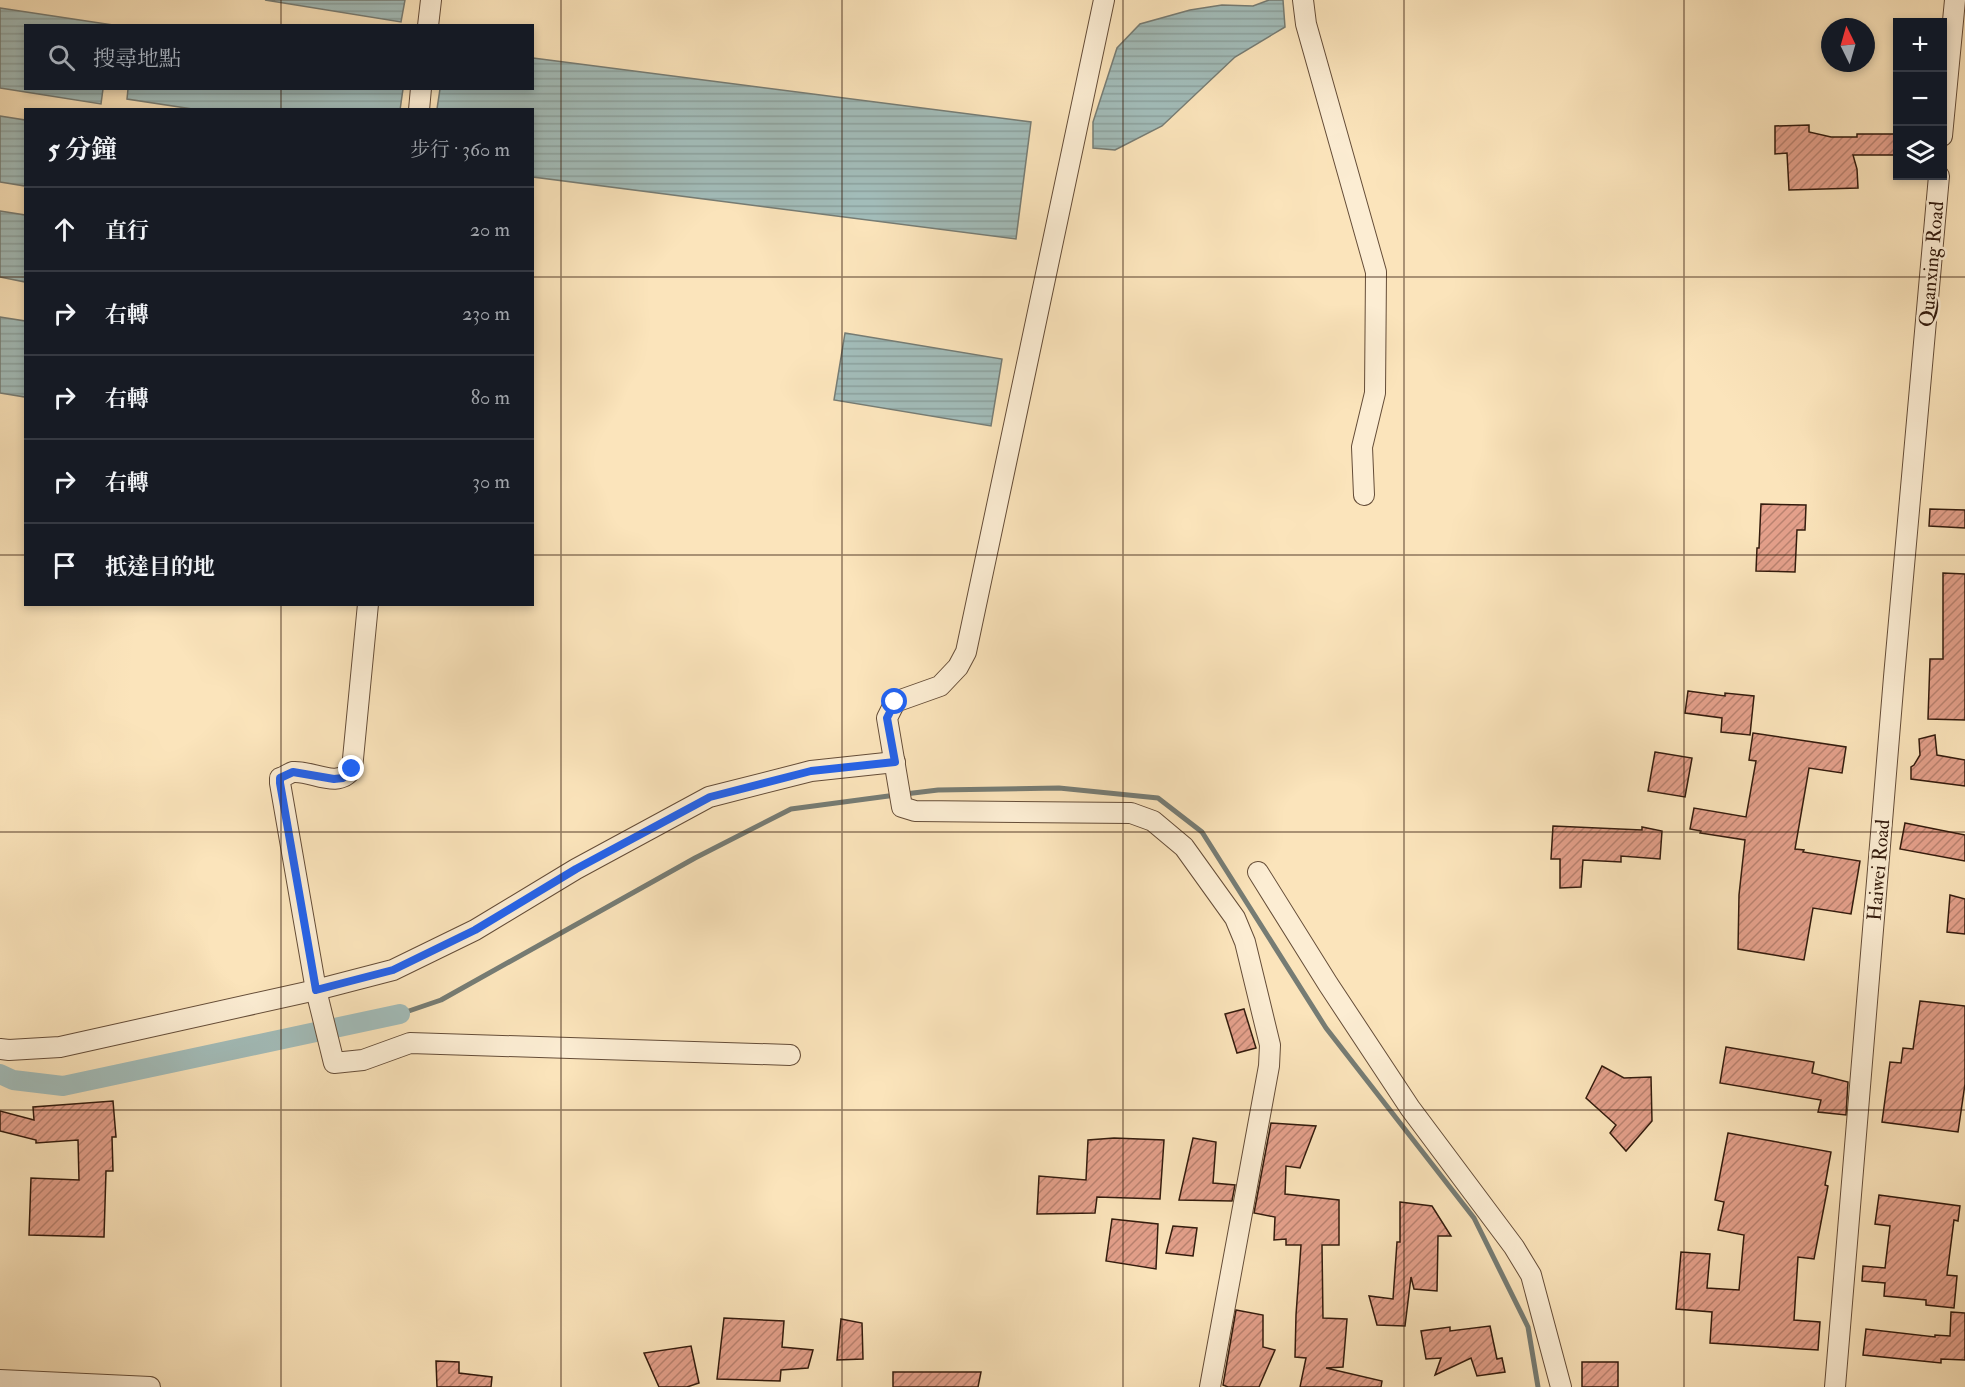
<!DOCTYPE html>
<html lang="zh-TW">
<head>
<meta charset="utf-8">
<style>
	:root { --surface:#171b24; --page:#242831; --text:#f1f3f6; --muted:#9ea1a6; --line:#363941 }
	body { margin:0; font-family:"IM FELL Double Pica","Noto Serif TC",serif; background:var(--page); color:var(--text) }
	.controls { position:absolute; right:18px; top:18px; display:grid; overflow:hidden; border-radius:0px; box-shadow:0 3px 9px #0003 }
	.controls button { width:54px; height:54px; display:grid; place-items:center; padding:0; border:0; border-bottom:2px solid var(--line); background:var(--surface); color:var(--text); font:30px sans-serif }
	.compass { position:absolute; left:1821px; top:18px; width:54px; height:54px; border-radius:50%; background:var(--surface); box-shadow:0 3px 9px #0003; rotate:355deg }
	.stop { position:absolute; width:18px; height:18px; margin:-14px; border:4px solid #2563eb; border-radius:50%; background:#fff }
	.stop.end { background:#2563eb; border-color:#fff; box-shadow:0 2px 6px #0008 }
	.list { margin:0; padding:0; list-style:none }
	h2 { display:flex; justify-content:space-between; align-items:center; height:78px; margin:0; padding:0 24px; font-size:26px }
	h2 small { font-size:20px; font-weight:400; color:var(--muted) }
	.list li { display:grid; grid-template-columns:39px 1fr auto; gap:18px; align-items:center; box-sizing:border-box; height:84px; padding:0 24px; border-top:2px solid var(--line) }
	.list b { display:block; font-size:22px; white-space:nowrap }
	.list em { font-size:20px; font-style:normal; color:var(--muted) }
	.icon { flex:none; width:33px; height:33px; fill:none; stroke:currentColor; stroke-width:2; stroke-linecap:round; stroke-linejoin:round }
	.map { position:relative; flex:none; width:1965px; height:1387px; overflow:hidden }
	.search { position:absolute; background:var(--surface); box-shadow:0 3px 9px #0003; left:24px; top:24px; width:510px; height:66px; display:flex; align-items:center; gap:15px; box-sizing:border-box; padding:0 21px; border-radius:0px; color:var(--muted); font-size:22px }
	.panel { position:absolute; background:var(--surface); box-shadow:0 3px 9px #0003; left:24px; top:108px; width:510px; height:498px; border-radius:0px }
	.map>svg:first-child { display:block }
</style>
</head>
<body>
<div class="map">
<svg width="1965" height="1387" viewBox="0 0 1965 1387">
	<defs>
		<pattern id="water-rules" width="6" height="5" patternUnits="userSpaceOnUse" patternTransform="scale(1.5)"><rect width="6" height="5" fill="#a2bcb9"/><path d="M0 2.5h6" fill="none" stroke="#8ca19e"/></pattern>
		<pattern id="building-hatch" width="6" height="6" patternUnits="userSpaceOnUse" patternTransform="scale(1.5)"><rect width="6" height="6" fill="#e4a08b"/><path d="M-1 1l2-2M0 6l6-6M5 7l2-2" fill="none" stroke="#b98270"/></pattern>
	</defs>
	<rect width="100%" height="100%" fill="#fbe4bb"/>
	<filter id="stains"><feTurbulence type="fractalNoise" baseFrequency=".00333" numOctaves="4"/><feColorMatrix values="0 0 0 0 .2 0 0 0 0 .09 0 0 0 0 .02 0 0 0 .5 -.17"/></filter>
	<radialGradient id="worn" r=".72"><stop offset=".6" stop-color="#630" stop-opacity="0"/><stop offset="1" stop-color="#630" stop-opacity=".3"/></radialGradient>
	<g fill="url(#water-rules)" stroke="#767c74" stroke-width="1.5">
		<polygon points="265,0 405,0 401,22"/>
		<polygon points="1269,0 1283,0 1285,27 1235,57 1162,126 1115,150 1093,148 1093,122 1117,48 1140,24 1190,10 1222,5 1253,6"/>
		<polygon points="0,8 113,25 26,26 26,88 103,89 101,104 0,88"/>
		<polygon points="533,58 1031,122 1016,239 533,177 532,110 437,109 440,89 532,88"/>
		<polygon points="128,89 128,88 403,89 400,110 199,110 127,99"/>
		<polygon points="0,116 25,120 25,186 0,182"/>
		<polygon points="0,211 25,215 25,282 0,277"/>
		<polygon points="0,317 25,321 25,397 0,393"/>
		<polygon points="845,333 1002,359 991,426 834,400"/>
	</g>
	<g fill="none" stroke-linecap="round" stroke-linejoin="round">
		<g stroke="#767c74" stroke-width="5">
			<polyline points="905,794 938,790 1059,788 1158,798 1202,832 1326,1028 1474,1218 1528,1327 1538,1387"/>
			<polyline points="400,1014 441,1000 695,858 791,809 896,795"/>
		</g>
		<polyline stroke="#a2bcb9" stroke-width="20" points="0,1074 13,1080 63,1086 400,1014"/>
	</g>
	<g fill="url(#building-hatch)" stroke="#331b0d" stroke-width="1.5">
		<polygon points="1809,125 1809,132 1831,137 1857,137 1857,134 1898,134 1898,155 1853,155 1857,169 1858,188 1789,190 1787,153 1775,154 1775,126"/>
		<polygon points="1761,504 1806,505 1805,530 1797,530 1795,572 1756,571 1757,548 1759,548"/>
		<polygon points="1930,509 1965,510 1965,528 1929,526"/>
		<polygon points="1943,573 1965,574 1965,720 1928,719 1930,659 1943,659"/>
		<polygon points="1688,691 1725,696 1725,693 1754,696 1750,735 1721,732 1722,718 1685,713"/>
		<polygon points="1753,733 1846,747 1842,773 1809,768 1795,849 1804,850 1803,852 1860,861 1851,914 1813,908 1804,960 1738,949 1739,895 1745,840 1700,833 1701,831 1690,829 1694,808 1746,817 1756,761 1749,760"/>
		<polygon points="1935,735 1937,755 1965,760 1965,786 1911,779 1911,767 1914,765 1920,755 1919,739"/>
		<polygon points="1655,752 1692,758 1685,797 1648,791"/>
		<polygon points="1905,823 1965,835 1965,861 1900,849"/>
		<polygon points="1553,826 1642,830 1642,827 1662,831 1660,859 1621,856 1621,862 1583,860 1581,887 1560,888 1560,859 1551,859"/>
		<polygon points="1950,895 1965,899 1965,934 1947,932"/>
		<polygon points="1920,1001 1965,1006 1965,1084 1958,1132 1882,1122 1890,1062 1901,1063 1903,1048 1913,1049"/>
		<polygon points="1244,1009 1256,1048 1237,1053 1225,1014"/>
		<polygon points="1726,1047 1814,1062 1812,1073 1848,1082 1846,1115 1818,1112 1821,1100 1720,1083"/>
		<polygon points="1602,1066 1624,1078 1651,1077 1652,1121 1626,1151 1610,1133 1616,1125 1586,1098"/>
		<polygon points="113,1101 116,1137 112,1137 113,1171 106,1171 104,1237 29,1235 31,1178 79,1180 78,1140 36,1143 36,1140 0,1131 0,1111 34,1120 33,1107"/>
		<polygon points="1271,1123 1316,1126 1300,1168 1286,1166 1285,1194 1339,1200 1339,1245 1322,1245 1323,1318 1347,1319 1343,1367 1326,1368 1382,1381 1381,1387 1300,1387 1306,1358 1295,1357 1296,1315 1301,1245 1286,1245 1286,1239 1274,1240 1275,1217 1254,1213"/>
		<polygon points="1728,1133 1831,1152 1825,1185 1828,1186 1814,1259 1798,1257 1794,1320 1820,1322 1818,1350 1710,1343 1712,1312 1676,1309 1681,1252 1710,1254 1707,1288 1739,1290 1744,1235 1718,1230 1724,1202 1715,1200"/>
		<polygon points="1114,1138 1164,1140 1160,1199 1097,1197 1095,1213 1037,1214 1039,1176 1086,1180 1088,1140"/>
		<polygon points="1193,1138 1216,1142 1213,1183 1235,1185 1232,1201 1179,1200"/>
		<polygon points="1879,1195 1960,1206 1958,1221 1954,1220 1947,1275 1957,1276 1954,1308 1926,1305 1926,1300 1884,1296 1885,1283 1862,1281 1863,1266 1885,1268 1890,1226 1875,1224"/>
		<polygon points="1400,1202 1432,1206 1451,1236 1438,1236 1437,1291 1414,1289 1411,1277 1405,1326 1377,1325 1369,1296 1393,1299 1397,1242 1400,1242"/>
		<polygon points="1112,1219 1158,1224 1156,1269 1106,1261"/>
		<polygon points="1173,1226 1197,1228 1193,1256 1166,1253"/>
		<polygon points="1236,1310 1263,1315 1263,1347 1275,1350 1259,1387 1228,1387 1223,1385"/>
		<polygon points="1951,1312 1965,1313 1965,1360 1941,1359 1941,1363 1863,1355 1866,1329 1935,1337 1935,1335 1950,1336"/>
		<polygon points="724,1318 784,1321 782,1347 813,1350 808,1368 781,1370 780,1381 717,1379"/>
		<polygon points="841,1319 862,1323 863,1359 837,1360"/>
		<polygon points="1490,1326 1497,1359 1502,1358 1505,1372 1477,1376 1471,1358 1435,1375 1441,1358 1426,1359 1421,1331 1450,1327 1450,1331"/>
		<polygon points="691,1346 699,1383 687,1387 659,1387 644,1353"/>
		<polygon points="436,1361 459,1362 459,1373 492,1377 491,1387 437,1387"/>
		<rect x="1582" y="1362" width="36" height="25"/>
		<polygon points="893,1372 981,1372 978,1387 893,1387"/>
	</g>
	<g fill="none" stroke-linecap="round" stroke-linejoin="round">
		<defs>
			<g id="minor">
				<polyline points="1104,0 966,652 958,667 940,686 895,702 887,718 902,807 915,811 1131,813 1153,821 1184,847 1235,918 1245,942 1270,1045 1269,1066 1210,1387"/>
				<polyline points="1303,0 1306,24 1376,272 1375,393 1362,447 1364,495"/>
				<polyline points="428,26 431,0"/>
				<polyline points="419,110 421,88"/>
				<polyline points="1942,136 1955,0"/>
				<path d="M368,604l-16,165c-14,21 -40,1 -59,3 -4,1 -9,5 -13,6v5l36,207 18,73 29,-3 47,-17 380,12"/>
				<polyline points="1258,872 1328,984 1410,1108 1514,1247 1531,1275 1561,1387"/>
				<polyline points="0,1049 9,1050 60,1047 316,990 393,970 475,930 576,869 709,797 811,771 895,762"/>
				<polyline points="0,1380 150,1387"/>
				<polyline points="1835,1387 1894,677 1939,176"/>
			</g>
		</defs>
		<use href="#minor" stroke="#654d38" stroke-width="22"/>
		<use href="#minor" stroke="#fcedd3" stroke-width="20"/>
	</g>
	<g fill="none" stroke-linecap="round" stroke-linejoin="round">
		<polyline stroke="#2563eb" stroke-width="8" points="352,769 343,778 334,779 293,772 280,778 280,783 316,990 393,970 475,930 576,869 710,797 811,771 895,762 887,718 895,702"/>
	</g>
	<path fill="none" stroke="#331b0d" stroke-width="1.5" stroke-opacity="0.55" d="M281,0v26M561,0v1387M842,0v1387M1123,0v1387M1404,0v1387M1684,0v1387M281,88v22M0,277h26M532,277h1433M0,555h26M532,555h1433M281,604v783M0,832h1965M0,1110h1965"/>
	<g text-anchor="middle" stroke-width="5" stroke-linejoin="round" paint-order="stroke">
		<g font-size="20" fill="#331b0d" stroke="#fcedd3">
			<text transform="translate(1931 264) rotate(-85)" y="7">Quanxing Road</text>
			<text transform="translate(1878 870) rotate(-85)" y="7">Haiwei Road</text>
		</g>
	</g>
	<rect width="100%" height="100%" filter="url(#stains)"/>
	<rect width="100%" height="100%" fill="url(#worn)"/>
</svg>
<div class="controls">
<button>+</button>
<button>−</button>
<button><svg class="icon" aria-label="layers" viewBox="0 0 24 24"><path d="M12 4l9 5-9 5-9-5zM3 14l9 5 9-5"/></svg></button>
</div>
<svg class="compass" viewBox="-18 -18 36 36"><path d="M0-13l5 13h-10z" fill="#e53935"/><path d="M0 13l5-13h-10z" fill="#9ea1a6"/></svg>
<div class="stop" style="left:895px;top:702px"></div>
<div class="stop end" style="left:352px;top:769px"></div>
<div class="search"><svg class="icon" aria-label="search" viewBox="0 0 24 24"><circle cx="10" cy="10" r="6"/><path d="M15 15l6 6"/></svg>搜尋地點</div>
<section class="panel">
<h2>5 分鐘<small>步行 · 360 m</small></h2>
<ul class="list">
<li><svg class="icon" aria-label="ahead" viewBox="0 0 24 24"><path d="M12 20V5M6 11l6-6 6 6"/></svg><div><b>直行</b></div><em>20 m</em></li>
<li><svg class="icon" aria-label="right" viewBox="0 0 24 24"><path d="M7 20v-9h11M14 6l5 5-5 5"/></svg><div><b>右轉</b></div><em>230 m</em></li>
<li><svg class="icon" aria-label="right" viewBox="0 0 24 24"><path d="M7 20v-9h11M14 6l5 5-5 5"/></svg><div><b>右轉</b></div><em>80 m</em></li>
<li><svg class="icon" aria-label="right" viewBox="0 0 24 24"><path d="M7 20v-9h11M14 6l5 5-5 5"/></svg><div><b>右轉</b></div><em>30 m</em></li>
<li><svg class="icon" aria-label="arrive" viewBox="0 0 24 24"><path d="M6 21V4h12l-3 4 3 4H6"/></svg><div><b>抵達目的地</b></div></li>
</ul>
</section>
</div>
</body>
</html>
